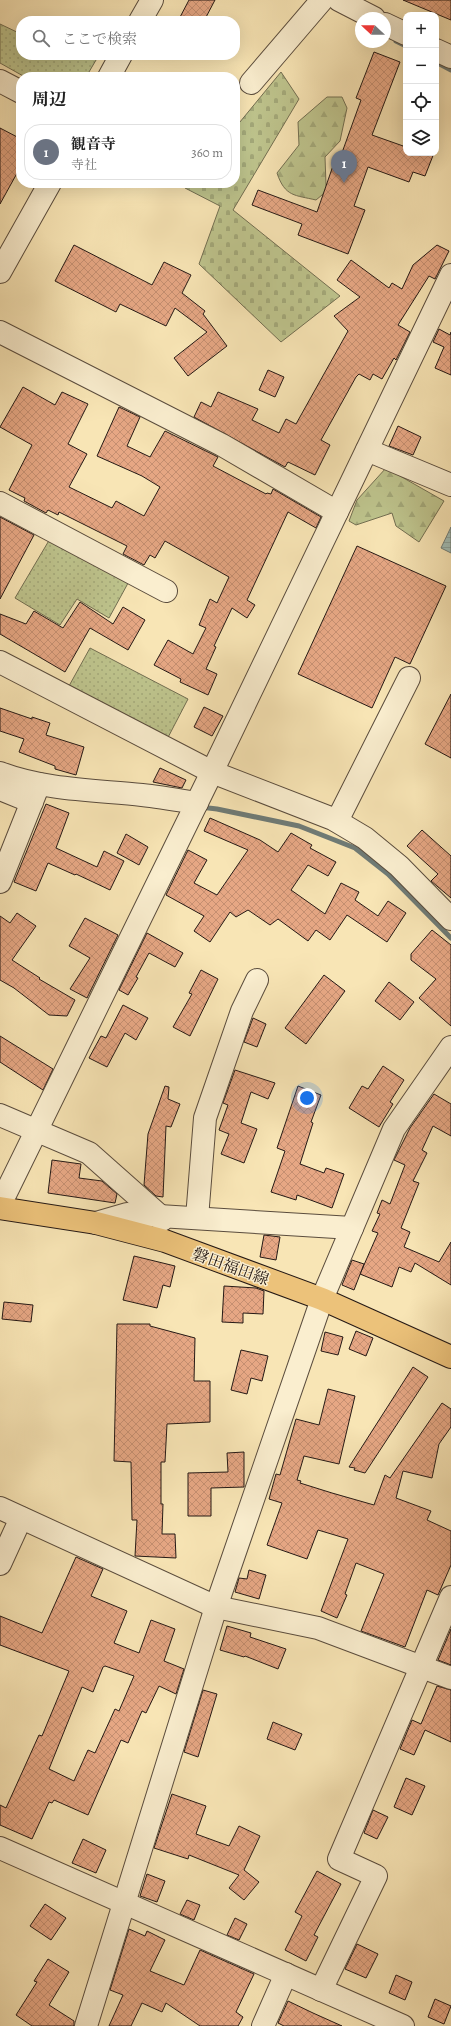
<!DOCTYPE html>
<html lang="ja">
<head>
<meta charset="utf-8">
<style>
	:root { --surface:#fff; --page:#f2f2f2; --text:#222; --muted:#767676; --line:#e0e0e0; --accent:#0f766e }
	body { margin:0; font-family:Alegreya,"Noto Serif JP",serif; background:var(--page); color:var(--text) }
	.controls { position:absolute; right:12px; top:12px; display:grid; overflow:hidden; border-radius:8px; box-shadow:0 4px 16px #0002 }
	.controls button { width:36px; height:36px; display:grid; place-items:center; padding:0; border:0; border-bottom:1px solid var(--line); background:var(--surface); color:var(--text); font:20px sans-serif }
	.compass { position:absolute; left:355px; top:12px; width:36px; height:36px; border-radius:50%; background:var(--surface); box-shadow:0 4px 16px #0002; rotate:292deg }
	.you { position:absolute; left:307px; top:1098px; width:14px; height:14px; margin:-10px; border:3px solid #fff; border-radius:50%; background:#1a73e8; box-shadow:0 0 0 6px #1a73e833 }
	.badge { display:grid; place-items:center; width:26px; height:26px; border-radius:50%; background:var(--accent); color:#fff; font-size:13px; font-weight:700 }
	.pin { position:absolute; translate:-50% -33px; filter:drop-shadow(0 1px 2px #0008) }
	.pin::after { content:''; position:absolute; top:21px; width:14px; height:12px; background:inherit; clip-path:polygon(0 0,100% 0,50% 100%) }
	.list { margin:0; padding:0; list-style:none }
	h2 { display:flex; justify-content:space-between; align-items:center; height:52px; margin:0; padding:0 16px; font-size:17px }
	h2 small { font-size:13px; font-weight:400; color:var(--muted) }
	.list li { display:grid; grid-template-columns:26px 1fr auto; gap:12px; align-items:center; box-sizing:border-box; height:56px; margin:0 8px 8px; padding:0 8px; border:1px solid var(--line); border-radius:16px }
	.list b { display:block; font-size:15px; white-space:nowrap }
	.list p { margin:0; font-size:13px; white-space:nowrap; color:var(--muted) }
	.list em { font-size:13px; font-style:normal; color:var(--muted) }
	.icon { flex:none; width:22px; height:22px; fill:none; stroke:currentColor; stroke-width:2; stroke-linecap:round; stroke-linejoin:round }
	.map { position:relative; flex:none; width:451px; height:2026px; overflow:hidden }
	.search { position:absolute; background:var(--surface); box-shadow:0 4px 16px #0002; left:16px; top:16px; width:224px; height:44px; display:flex; align-items:center; gap:10px; box-sizing:border-box; padding:0 14px; border-radius:16px; color:var(--muted); font-size:15px }
	.panel { position:absolute; background:var(--surface); box-shadow:0 4px 16px #0002; left:16px; top:72px; width:224px; height:116px; border-radius:16px }
	.map>svg:first-child { display:block }
</style>
</head>
<body>
<div class="map">
<svg width="451" height="2026" viewBox="0 0 451 2026">
	<defs>
		<pattern id="grass-dots" width="8" height="8" patternUnits="userSpaceOnUse"><rect width="8" height="8" fill="#bec48d"/><path d="M2 2h.1M6 6h.1" fill="none" stroke="#a3a879" stroke-width="1.8" stroke-linecap="round"/></pattern>
		<pattern id="forest-firs" width="22" height="20" patternUnits="userSpaceOnUse"><rect width="22" height="20" fill="#bec48d"/><path d="M5 1l3.5 6h-7zM16 11l3.5 6h-7z" fill="#a3a879"/></pattern>
		<pattern id="cemetery-stones" width="16" height="16" patternUnits="userSpaceOnUse"><rect width="16" height="16" fill="#bec48d"/><path d="M2 7V4a2 2 0 0 1 4 0v3zM10 15v-3a2 2 0 0 1 4 0v3z" fill="#a3a879"/></pattern>
		<pattern id="water-rules" width="6" height="5" patternUnits="userSpaceOnUse"><rect width="6" height="5" fill="#a0bdb6"/><path d="M0 2.5h6" fill="none" stroke="#8aa29c"/></pattern>
		<pattern id="building-cross-hatch" width="8" height="8" patternUnits="userSpaceOnUse"><rect width="8" height="8" fill="#e6a784"/><path d="M0 0l8 8M0 8l8-8" fill="none" stroke="#c58f71"/></pattern>
	</defs>
	<rect width="100%" height="100%" fill="#f8e5b5"/>
	<filter id="stains"><feTurbulence type="fractalNoise" baseFrequency=".005" numOctaves="4"/><feColorMatrix values="0 0 0 0 .2 0 0 0 0 .09 0 0 0 0 .02 0 0 0 .5 -.17"/></filter>
	<radialGradient id="worn" r=".72"><stop offset=".6" stop-color="#630" stop-opacity="0"/><stop offset="1" stop-color="#630" stop-opacity=".3"/></radialGradient>
	<g fill="url(#grass-dots)" stroke="#726e51">
		<polygon points="0,24 21,34 21,55 99,55 86,77 25,77 0,63"/>
		<polygon points="54,532 133,574 109,618 77,599 60,625 15,598"/>
		<polygon points="90,648 188,699 163,747 64,695"/>
	</g>
	<g fill="url(#forest-firs)" stroke="#726e51">
		<path d="M327,97h15l5,11 -7,33 -15,16 1,28 2,5 -12,10c-21,-5 -31,-3 -39,-27l22,-28 -1,-23z"/>
		<polygon points="386,468 444,501 419,542 396,526 392,513 356,525 349,521 357,500"/>
	</g>
	<polygon fill="url(#cemetery-stones)" stroke="#726e51" points="281,72 299,99 233,210 340,296 281,342 199,264 220,206 185,188 189,183 235,183 235,128"/>
	<polygon fill="url(#water-rules)" stroke="#6f7b76" points="451,527 451,553 441,548"/>
	<g fill="none" stroke-linecap="round" stroke-linejoin="round">
		<g stroke="#6f7b76" stroke-width="5">
			<polyline points="396,41 406,46"/>
			<polyline points="436,62 451,70"/>
			<polyline points="200,807 217,809 299,826 355,848 388,874 451,938"/>
		</g>
	</g>
	<g fill="url(#building-cross-hatch)" stroke="#251915" fill-rule="evenodd">
		<polygon points="189,0 215,0 204,21 178,21"/>
		<polygon points="403,0 451,0 451,20"/>
		<polygon points="374,52 400,62 372,135 406,147 406,153 434,153 425,176 413,172 409,182 368,167 354,206 365,210 348,254 298,235 302,224 252,205 258,190 317,212 335,160 339,161 361,100 356,98"/>
		<polygon points="0,128 21,139 21,166 0,204"/>
		<polygon points="74,245 152,285 164,262 191,275 182,293 205,311 203,314 227,346 188,376 174,358 207,332 175,308 166,326 120,304 116,312 55,281"/>
		<polygon points="437,245 449,251 435,279 429,276 398,325 410,332 396,360 394,358 382,379 373,374 370,380 359,374 356,377 321,440 330,445 315,475 288,462 285,467 194,417 201,402 211,407 218,392 258,409 252,420 279,433 286,419 296,424 348,331 334,316 360,297 337,280 351,260 389,288 392,283 402,289 413,265"/>
		<polygon points="439,329 450,335 451,332 451,375 435,368 444,347 433,342"/>
		<polygon points="268,370 284,377 275,397 259,390"/>
		<polygon points="23,387 55,405 62,392 88,404 68,444 87,454 69,487 112,508 116,501 144,516 160,487 142,476 97,456 119,407 140,417 127,446 150,457 165,431 218,457 213,466 266,494 267,493 271,494 273,489 321,517 316,528 288,512 247,600 255,605 247,618 232,608 214,646 216,647 206,669 217,674 208,695 180,682 181,679 154,665 168,640 193,654 206,628 199,625 210,599 217,603 229,577 165,541 155,558 150,555 144,565 123,554 127,546 59,512 58,515 48,510 46,513 24,501 25,498 9,490 32,445 0,427"/>
		<polygon points="398,426 421,437 413,455 389,446"/>
		<polygon points="0,517 34,535 0,599"/>
		<polygon points="357,546 446,586 410,664 395,657 372,708 298,674"/>
		<polygon points="80,602 113,624 123,607 145,620 128,650 90,628 65,672 0,634 0,614 26,624 34,611 63,628"/>
		<polygon points="451,694 451,758 425,744"/>
		<polygon points="204,707 223,716 212,736 194,727"/>
		<polygon points="0,708 32,719 32,717 50,723 46,735 84,747 76,775 55,769 55,766 19,752 24,739 0,731"/>
		<polygon points="160,768 186,780 182,788 153,782"/>
		<polygon points="46,804 69,813 56,848 97,867 104,851 124,861 110,890 76,874 75,875 48,863 36,891 14,882"/>
		<polygon points="210,818 260,840 278,852 291,833 312,845 310,848 336,862 328,876 308,865 291,890 325,914 341,883 359,892 355,900 378,916 388,901 406,913 387,942 347,915 330,940 316,930 308,941 278,919 270,925 248,910 236,917 230,912 210,942 194,931 204,916 166,895 188,850 207,860 194,883 217,895 248,850 204,831"/>
		<polygon points="422,830 451,856 451,898 431,881 438,874 407,846"/>
		<polygon points="126,834 148,847 139,865 117,853"/>
		<polygon points="17,913 36,926 12,960 40,978 39,979 75,1000 67,1016 49,1015 14,988 0,980 0,916 10,923"/>
		<polygon points="85,918 118,935 87,998 70,989 90,958 69,946"/>
		<polygon points="432,930 451,945 451,1026 419,998 436,979 411,960 411,954"/>
		<polygon points="147,933 183,953 175,967 149,953 136,977 138,978 128,995 119,990"/>
		<polygon points="201,970 218,979 190,1036 173,1027 192,994 189,993"/>
		<polygon points="324,975 345,991 306,1044 285,1028"/>
		<polygon points="389,982 414,1002 400,1020 375,1001"/>
		<polygon points="123,1005 148,1018 136,1040 125,1033 107,1067 89,1058 101,1036 106,1038"/>
		<polygon points="253,1018 266,1024 257,1047 244,1042"/>
		<polygon points="0,1036 53,1069 43,1090 0,1062"/>
		<polygon points="383,1066 404,1080 390,1102 393,1104 379,1127 349,1108 362,1086 368,1089"/>
		<polygon points="235,1070 275,1083 268,1099 251,1092 241,1123 257,1129 244,1163 221,1154 229,1134 219,1130 228,1105 223,1103"/>
		<polygon points="165,1086 169,1087 168,1099 180,1104 171,1127 166,1126 163,1197 156,1196 144,1185 148,1134"/>
		<polygon points="298,1086 321,1095 311,1122 313,1123 300,1164 324,1173 326,1168 344,1174 332,1208 297,1195 296,1200 271,1192 285,1151 277,1148"/>
		<polygon points="434,1094 451,1104 451,1136 433,1126 422,1150 427,1153 413,1181 419,1183 401,1228 410,1232 404,1247 439,1262 451,1242 451,1285 415,1263 411,1272 399,1267 392,1287 360,1274 378,1233 372,1231 380,1214 377,1213 382,1200 390,1204 405,1165 394,1160 410,1128"/>
		<polygon points="52,1160 81,1164 79,1178 102,1181 117,1194 115,1203 48,1193"/>
		<polygon points="264,1235 280,1237 276,1260 260,1257"/>
		<polygon points="134,1256 175,1266 170,1287 163,1285 157,1308 123,1300"/>
		<polygon points="352,1260 364,1264 354,1290 342,1285"/>
		<polygon points="224,1286 256,1288 264,1291 263,1314 243,1313 243,1323 222,1322"/>
		<polygon points="4,1302 33,1305 31,1322 2,1319"/>
		<polygon points="117,1324 150,1324 150,1326 195,1338 194,1381 210,1381 210,1422 167,1424 165,1462 161,1462 161,1504 163,1504 162,1534 175,1534 176,1558 135,1556 137,1520 132,1520 131,1462 114,1461"/>
		<polygon points="356,1331 373,1338 366,1356 349,1349"/>
		<polygon points="325,1332 343,1337 338,1355 321,1351"/>
		<polygon points="241,1350 268,1356 262,1381 251,1378 247,1394 231,1390"/>
		<polygon points="413,1367 428,1377 365,1473 354,1470 355,1468 349,1467"/>
		<polygon points="328,1389 355,1396 339,1464 304,1456 297,1480 301,1481 300,1483 332,1493 374,1505 385,1475 390,1478 442,1403 451,1409 451,1427 439,1444 432,1478 403,1471 396,1498 431,1511 427,1520 451,1531 451,1565 438,1595 427,1590 405,1647 361,1631 384,1574 356,1563 345,1594 347,1595 337,1618 321,1611 348,1539 318,1530 307,1559 267,1545 282,1503 269,1499 276,1474 280,1475 296,1419 319,1425"/>
		<polygon points="244,1452 244,1487 211,1488 211,1516 188,1516 188,1473 228,1472 227,1453"/>
		<path d="M76,1557l27,12 -12,27 36,15 -13,32 25,10 12,-33 24,9 -11,32 20,8 -8,25 -17,-8 -13,27 -4,-2 -14,32 -7,-3 -33,75 -34,-15 -2,3 -3,-1 -17,37 -32,-14v-20l6,3 33,-73 3,1 27,-65 -69,-26v-29l42,17zM105,1666l29,10 -15,35 -4,-2 -20,44 -7,-3 -14,31 -25,-12 33,-82 11,5 10,-25z"/>
		<polygon points="249,1570 266,1575 259,1599 235,1592 239,1578 247,1579"/>
		<polygon points="227,1626 251,1633 250,1637 286,1649 278,1669 245,1656 244,1657 220,1650"/>
		<polygon points="451,1629 451,1665 438,1660"/>
		<polygon points="437,1686 451,1690 451,1742 425,1730 414,1755 400,1749 412,1720 421,1724"/>
		<polygon points="203,1690 217,1694 198,1757 184,1752"/>
		<polygon points="273,1722 302,1734 295,1750 267,1739"/>
		<polygon points="406,1778 425,1786 412,1815 394,1807"/>
		<polygon points="172,1794 206,1806 196,1834 229,1846 239,1826 260,1836 244,1870 259,1882 244,1900 229,1888 239,1875 189,1855 188,1859 154,1848"/>
		<polygon points="373,1810 388,1817 377,1839 364,1833"/>
		<polygon points="83,1839 106,1850 96,1873 72,1863"/>
		<polygon points="317,1871 341,1884 314,1935 318,1937 306,1961 285,1950 302,1916 295,1912"/>
		<polygon points="147,1874 165,1881 157,1902 140,1896"/>
		<polygon points="187,1900 200,1905 194,1920 180,1914"/>
		<polygon points="45,1904 66,1918 51,1940 30,1926"/>
		<polygon points="235,1918 247,1924 239,1940 227,1935"/>
		<polygon points="129,1929 145,1936 147,1931 165,1940 150,1971 184,1985 200,1950 254,1974 236,2012 243,2017 238,2026 200,2026 166,2003 162,2012 142,2003 131,2026 109,2026 123,1995 110,1990"/>
		<polygon points="357,1944 378,1954 366,1978 345,1969"/>
		<polygon points="48,1959 69,1972 49,2005 74,2021 74,2026 32,2026 16,2015 37,1982 34,1981"/>
		<polygon points="396,1975 412,1982 405,2000 389,1993"/>
		<polygon points="435,1999 451,2006 444,2024 428,2017"/>
		<polygon points="288,2001 313,2013 342,2026 284,2026 278,2023"/>
	</g>
	<g fill="none" stroke-linecap="round" stroke-linejoin="round">
		<defs>
			<g id="minor">
				<polyline points="339,0 374,18"/>
				<polyline points="140,21 152,0"/>
				<polyline points="385,24 406,34"/>
				<polyline points="436,50 451,57"/>
				<polyline points="109,77 121,55"/>
				<polyline points="0,81 21,92"/>
				<polyline points="251,83 322,0"/>
				<polyline points="0,272 50,183"/>
				<polyline points="0,332 222,445 337,512"/>
				<polyline points="367,450 451,485"/>
				<polyline points="0,503 166,591"/>
				<polyline points="0,662 212,772 333,819 365,838 399,866 451,919"/>
				<path d="M0,773c45,17 94,17 142,22 18,2 36,5 55,8"/>
				<polyline points="0,789 32,802"/>
				<polyline points="337,821 409,678"/>
				<polyline points="0,882 39,784"/>
				<polyline points="0,1115 89,1153 160,1216 162,1220"/>
				<polyline points="0,1205 212,772 451,275"/>
				<polyline points="197,1218 205,1118 242,1011 257,980"/>
				<polyline points="96,1223 127,1214 352,1228"/>
				<polyline points="0,1508 216,1607 318,1628 451,1678"/>
				<polyline points="0,1564 21,1518"/>
				<polyline points="0,1848 403,2026"/>
				<polyline points="321,1990 376,1876 339,1859 451,1597"/>
				<polyline points="86,2026 216,1607 322,1299 394,1129 451,1047"/>
				<polyline points="263,2026 286,1974"/>
			</g>
			<polyline id="major" points="0,1208 96,1223 165,1241 322,1299 451,1357"/>
		</defs>
		<use href="#minor" stroke="#5a4c3d" stroke-width="24"/>
		<use href="#major" stroke="#251915" stroke-width="24"/>
		<use href="#minor" stroke="#faeecf" stroke-width="22"/>
		<use href="#major" stroke="#ecc27a" stroke-width="22"/>
	</g>
	<g text-anchor="middle" stroke-width="3" stroke-linejoin="round" paint-order="stroke">
		<g font-size="16" fill="#251915" stroke="#faeecf">
			<text transform="translate(231 1266) rotate(20)" y="6">磐田福田線</text>
		</g>
	</g>
	<rect width="100%" height="100%" filter="url(#stains)"/>
	<rect width="100%" height="100%" fill="url(#worn)"/>
</svg>
<div class="controls">
<button>+</button>
<button>−</button>
<button><svg class="icon" aria-label="locate" viewBox="0 0 24 24"><circle cx="12" cy="12" r="6"/><path d="M12 2v4M12 18v4M2 12h4M18 12h4"/></svg></button>
<button><svg class="icon" aria-label="layers" viewBox="0 0 24 24"><path d="M12 4l9 5-9 5-9-5zM3 14l9 5 9-5"/></svg></button>
</div>
<svg class="compass" viewBox="-18 -18 36 36"><path d="M0-13l5 13h-10z" fill="#e53935"/><path d="M0 13l5-13h-10z" fill="#767676"/></svg>
<div class="you"></div>
<div class="pin badge" style="left:344px;top:183px;background:#6b7280">1</div>
<div class="search"><svg class="icon" aria-label="search" viewBox="0 0 24 24"><circle cx="10" cy="10" r="6"/><path d="M15 15l6 6"/></svg>ここで検索</div>
<section class="panel">
<h2>周辺<small></small></h2>
<ul class="list">
<li><span class="badge" style="background:#6b7280">1</span><div><b>観音寺</b><p>寺社</p></div><em>360 m</em></li>
</ul>
</section>
</div>
</body>
</html>
